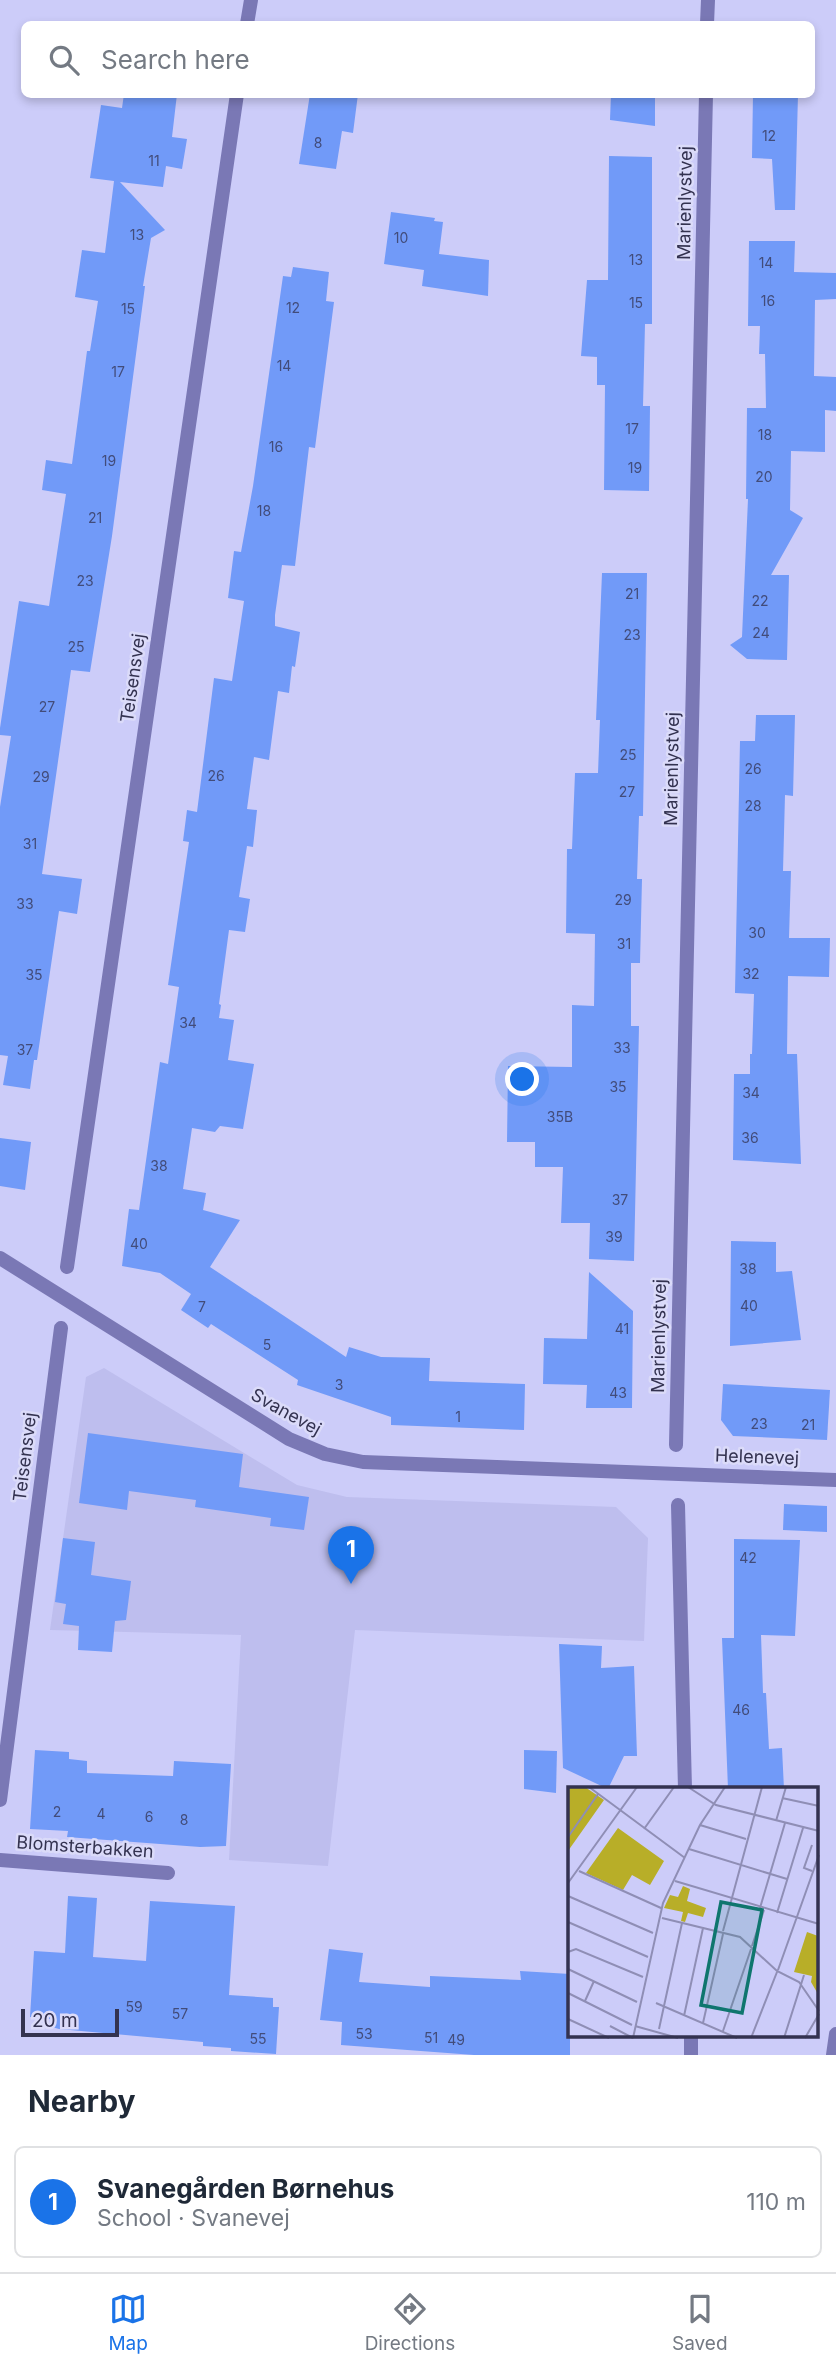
<!DOCTYPE html>
<html lang="en">
<head>
<meta charset="utf-8">
<style>
	:root { --surface:#fff; --page:#f6f6f7; --text:#1f2937; --muted:#747a83; --line:#e0e1e3; --accent:#1a73e8 }
	body { margin:0; font-family:Inter,sans-serif; background:var(--page); color:var(--text) }
	.scale { position:absolute; left:21px; bottom:18px; width:98px; box-sizing:border-box; padding-left:7px; border:4px solid #333250; border-top:0; font-size:19px; line-height:24px; white-space:nowrap; color:#333250; -webkit-text-stroke:5px #dbdbf9; paint-order:stroke }
	.you { position:absolute; left:523px; top:1080px; width:24px; height:24px; margin:-18px; border:5px solid #fff; border-radius:50%; background:#1a73e8; box-shadow:0 0 0 10px #1a73e833 }
	.badge { display:grid; place-items:center; width:46px; height:46px; border-radius:50%; background:var(--accent); color:#fff; font-size:23px; font-weight:700 }
	.pin { position:absolute; translate:-50% -58px; filter:drop-shadow(0 2px 4px #0008) }
	.pin::after { content:''; position:absolute; top:37px; width:24px; height:21px; background:inherit; clip-path:polygon(0 0,100% 0,50% 100%) }
	.list { margin:0; padding:0; list-style:none }
	h2 { display:flex; justify-content:space-between; align-items:center; height:91px; margin:0; padding:0 28px; font-size:30px }
	h2 small { font-size:23px; font-weight:400; color:var(--muted) }
	.list li { display:grid; grid-template-columns:46px 1fr auto; gap:21px; align-items:center; box-sizing:border-box; height:112px; margin:0 14px 14px; padding:0 14px; border:2px solid var(--line); border-radius:10px }
	.list b { display:block; font-size:26px; white-space:nowrap }
	.list p { margin:0; font-size:23px; white-space:nowrap; color:var(--muted) }
	.list em { font-size:23px; font-style:normal; color:var(--muted) }
	.icon { flex:none; width:38px; height:38px; fill:none; stroke:currentColor; stroke-width:2; stroke-linecap:round; stroke-linejoin:round }
	.map { position:relative; flex:none; width:836px; height:2055px; overflow:hidden }
	.search { position:absolute; background:var(--surface); box-shadow:0 4px 10px #0003; left:21px; right:21px; top:21px; height:77px; display:flex; align-items:center; gap:18px; box-sizing:border-box; padding:0 24px; border-radius:10px; color:var(--muted); font-size:26px }
	.sheet { height:217px; background:var(--surface) }
	nav { display:flex; justify-content:space-around; align-items:center; box-sizing:border-box; height:98px; border-top:2px solid var(--line); background:var(--surface); font-size:19px; color:var(--muted) }
	nav a { display:grid; justify-items:center; gap:4px }
	nav .on { color:var(--accent) }
	.map>svg:first-child { display:block }
</style>
</head>
<body>
<div class="map">
<svg width="836" height="2055" viewBox="0 0 836 2055">
	<rect width="100%" height="100%" fill="#ccccf9"/>
	<polygon fill="#bebeee" points="104,1368 297,1485 347,1497 616,1507 648,1538 644,1641 355,1630 328,1866 229,1860 241,1635 50,1630 86,1377"/>
	<g fill="#719af8">
		<polygon points="124,94 177,94 172,137 187,139 182,169 166,166 163,187 120,182 165,230 151,238 143,286 145,286 112,536 90,672 71,670 42,874 82,879 77,914 59,911 37,1060 34,1060 30,1089 3,1085 8,1056 0,1055 0,807 11,736 0,735 0,728 19,601 49,606 66,494 42,490 46,460 72,464 87,351 90,351 98,301 75,297 82,250 105,253 114,181 90,178 101,105 122,108"/>
		<polygon points="310,94 358,94 353,133 342,131 336,169 299,164"/>
		<polygon points="611,94 655,94 655,126 610,120"/>
		<polygon points="753,94 798,94 795,210 775,210 772,159 752,158"/>
		<polygon points="609,156 652,157 652,324 645,324 643,406 650,406 649,491 604,490 605,385 597,385 597,357 581,356 587,280 608,280"/>
		<polygon points="391,212 435,218 434,221 443,222 439,254 489,260 488,296 422,286 424,270 384,264"/>
		<polygon points="749,241 795,241 794,272 836,273 836,299 815,300 814,376 836,377 836,411 825,410 825,452 791,451 790,510 803,518 771,575 789,575 787,660 747,659 730,645 742,637 748,499 746,499 747,408 766,408 765,354 759,354 760,326 748,326"/>
		<polygon points="293,267 329,272 326,301 334,302 315,448 309,447 295,566 282,565 275,615 275,626 300,632 295,667 292,666 289,693 278,691 269,760 254,757 247,809 257,810 253,847 247,846 239,897 250,899 245,932 229,930 219,1004 221,1005 219,1018 234,1020 228,1060 254,1064 243,1129 220,1126 215,1132 192,1128 183,1189 206,1193 203,1210 240,1220 210,1267 346,1357 349,1347 381,1357 430,1358 429,1381 525,1384 524,1430 391,1425 391,1417 297,1385 298,1380 211,1324 208,1328 181,1310 191,1294 160,1273 122,1266 129,1209 139,1210 160,1062 168,1064 179,987 168,985 189,842 183,841 187,810 197,812 214,678 232,681 244,601 228,598 234,551 241,552 253,486 283,276 291,277"/>
		<polygon points="602,573 647,573 643,816 639,816 637,879 642,879 640,963 631,963 631,1026 639,1026 634,1261 589,1259 590,1223 561,1223 563,1167 535,1167 535,1142 507,1142 508,1066 572,1067 572,1005 594,1006 595,934 566,933 567,849 572,849 575,773 598,773 600,720 596,720"/>
		<polygon points="756,715 795,715 793,796 785,795 783,871 791,871 789,938 830,938 829,977 788,976 787,1054 797,1054 801,1164 733,1160 734,1074 750,1074 750,1054 752,1054 754,994 735,993 740,741 755,741"/>
		<polygon points="0,1138 31,1142 25,1190 0,1186"/>
		<polygon points="731,1241 776,1242 776,1272 792,1271 801,1340 730,1346"/>
		<polygon points="589,1272 633,1311 632,1408 586,1408 587,1385 543,1384 544,1338 587,1339"/>
		<polygon points="723,1384 830,1390 827,1440 733,1436 721,1420"/>
		<polygon points="88,1433 243,1454 239,1487 309,1497 304,1530 270,1526 271,1518 195,1507 196,1500 129,1491 127,1510 79,1503"/>
		<polygon points="784,1504 827,1506 827,1532 783,1530"/>
		<polygon points="63,1538 95,1542 91,1575 131,1581 126,1620 115,1621 112,1652 78,1650 79,1626 63,1624 66,1604 55,1602"/>
		<polygon points="734,1539 800,1540 795,1636 761,1635 763,1693 766,1693 769,1749 782,1748 784,1789 728,1789 722,1638 734,1638"/>
		<polygon points="559,1644 602,1646 601,1668 634,1666 637,1756 624,1756 608,1789 563,1768"/>
		<polygon points="35,1750 69,1752 69,1759 87,1761 87,1773 173,1776 174,1761 231,1764 226,1846 200,1847 67,1837 68,1831 30,1829"/>
		<polygon points="524,1750 557,1751 556,1793 524,1789"/>
		<polygon points="68,1896 97,1898 93,1957 146,1961 150,1901 235,1906 229,1995 273,1998 273,2007 279,2007 276,2054 231,2051 231,2048 203,2046 203,2042 59,2029 52,2027 52,2019 30,2017 34,1951 65,1953"/>
		<polygon points="329,1949 363,1953 359,1982 430,1987 430,1976 521,1980 520,1971 570,1974 570,2055 474,2055 341,2045 342,2022 320,2020"/>
	</g>
	<g fill="none" stroke-linecap="round" stroke-linejoin="round">
		<polyline stroke="#7a78b5" stroke-width="14" points="833,2055 836,2034"/>
		<g stroke="#7a78b5" stroke-width="14">
			<polyline points="247,24 251,0"/>
			<polyline points="707,24 708,0"/>
			<polyline points="0,1258 289,1439 325,1454 363,1462 836,1480"/>
			<polyline points="67,1267 237,94"/>
			<polyline points="676,1445 706,94"/>
			<polyline points="678,1505 685,1789"/>
			<polyline points="0,1800 61,1328"/>
			<polyline points="0,1860 168,1873"/>
			<polyline points="691,2036 691,2055"/>
		</g>
	</g>
	<g text-anchor="middle" stroke-width="5" stroke-linejoin="round" paint-order="stroke">
		<g font-size="14" fill="#424c7a">
			<text x="769" y="141">12</text>
			<text x="318" y="148">8</text>
			<text x="154" y="166">11</text>
			<text x="137" y="240">13</text>
			<text x="401" y="243">10</text>
			<text x="636" y="265">13</text>
			<text x="766" y="268">14</text>
			<text x="768" y="306">16</text>
			<text x="636" y="308">15</text>
			<text x="293" y="313">12</text>
			<text x="128" y="314">15</text>
			<text x="284" y="371">14</text>
			<text x="118" y="377">17</text>
			<text x="632" y="434">17</text>
			<text x="765" y="440">18</text>
			<text x="276" y="452">16</text>
			<text x="109" y="466">19</text>
			<text x="635" y="473">19</text>
			<text x="764" y="482">20</text>
			<text x="264" y="516">18</text>
			<text x="95" y="523">21</text>
			<text x="85" y="586">23</text>
			<text x="632" y="599">21</text>
			<text x="760" y="606">22</text>
			<text x="761" y="638">24</text>
			<text x="632" y="640">23</text>
			<text x="76" y="652">25</text>
			<text x="47" y="712">27</text>
			<text x="628" y="760">25</text>
			<text x="753" y="774">26</text>
			<text x="216" y="781">26</text>
			<text x="41" y="782">29</text>
			<text x="627" y="797">27</text>
			<text x="753" y="811">28</text>
			<text x="30" y="849">31</text>
			<text x="623" y="905">29</text>
			<text x="25" y="909">33</text>
			<text x="757" y="938">30</text>
			<text x="624" y="949">31</text>
			<text x="751" y="979">32</text>
			<text x="34" y="980">35</text>
			<text x="188" y="1028">34</text>
			<text x="622" y="1053">33</text>
			<text x="25" y="1055">37</text>
			<text x="618" y="1092">35</text>
			<text x="751" y="1098">34</text>
			<text x="560" y="1122">35B</text>
			<text x="750" y="1143">36</text>
			<text x="159" y="1171">38</text>
			<text x="620" y="1205">37</text>
			<text x="614" y="1242">39</text>
			<text x="139" y="1249">40</text>
			<text x="748" y="1274">38</text>
			<text x="749" y="1311">40</text>
			<text x="202" y="1312">7</text>
			<text x="622" y="1334">41</text>
			<text x="267" y="1350">5</text>
			<text x="339" y="1390">3</text>
			<text x="618" y="1398">43</text>
			<text x="458" y="1422">1</text>
			<text x="759" y="1429">23</text>
			<text x="808" y="1430">21</text>
			<text x="748" y="1563">42</text>
			<text x="741" y="1715">46</text>
			<text x="57" y="1817">2</text>
			<text x="101" y="1819">4</text>
			<text x="149" y="1822">6</text>
			<text x="184" y="1825">8</text>
			<text x="134" y="2012">59</text>
			<text x="180" y="2019">57</text>
			<text x="364" y="2039">53</text>
			<text x="431" y="2043">51</text>
			<text x="258" y="2044">55</text>
			<text x="456" y="2045">49</text>
		</g>
		<g font-size="18" fill="#333250" stroke="#dbdbf9">
			<text transform="translate(685 203) rotate(-89)" y="6">Marienlystvej</text>
			<text transform="translate(133 678) rotate(-82)" y="6">Teisensvej</text>
			<text transform="translate(672 769) rotate(-89)" y="6">Marienlystvej</text>
			<text transform="translate(659 1336) rotate(-89)" y="6">Marienlystvej</text>
			<text transform="translate(286 1412) rotate(29)" y="6">Svanevej</text>
			<text transform="translate(25 1457) rotate(-83)" y="6">Teisensvej</text>
			<text transform="translate(757 1457) rotate(2)" y="6">Helenevej</text>
			<text transform="translate(85 1847) rotate(4)" y="6">Blomsterbakken</text>
		</g>
	</g>
	<g transform="translate(568 1787)">
		<rect width="250" height="250" fill="#ccccf9"/>
		<path d="M0,0h17l19,13 -36,51zM50,41l46,33 -14,24 -18,-10 -9,15 -37,-17zM115,99l7,3 -3,12 19,7 -3,9 -15,-4 -3,9 -4,-1 2,-9 -19,-4 6,-13 8,2zM239,145l11,4v58l-7,-12 1,-6 -18,-4z" fill="#b8ae28"/>
		<path fill="none" stroke="#8f8eb5" stroke-width="2" d="M21,0l96,71M120,0l28,18 103,26M214,11l37,8M208,34l10,-34M132,38l46,14M76,42l30,-42M0,50l30,-43M121,62l98,30M11,84l82,37M244,84l-8,-3 8,-23M107,94l144,43M0,96l69,-96M0,109l85,37M192,121l25,-85M209,126l26,-85M94,131l78,19 37,34 22,11 20,29M0,135l80,35M155,144l39,-144M184,159l12,-36M0,165l8,-3 67,28M0,182l69,33M210,183l41,-115M0,206l64,32M17,214l9,-20M88,216l81,35M116,229l19,-88M0,232l41,19M135,236l20,-89M42,239l23,12M67,239l43,12M91,242l23,-106M155,244l28,-82M65,251l30,-135 37,-78 25,-38M183,251l26,-66M216,251l20,-63M237,251l14,-24"/>
		<path fill="#0f766e" fill-opacity="0.15" stroke="#0f766e" stroke-width="3.5" d="M153,115l41,8 -20,103 -41,-8z"/>
		<rect width="250" height="250" fill="none" stroke="#333250" stroke-width="3.5"/>
	</g>
</svg>
<div class="scale">20 m</div>
<div class="you"></div>
<div class="pin badge" style="left:351px;top:1584px">1</div>
<div class="search"><svg class="icon" aria-label="search" viewBox="0 0 24 24"><circle cx="10" cy="10" r="6"/><path d="M15 15l6 6"/></svg>Search here</div>
</div>
<section class="sheet">
<h2>Nearby<small></small></h2>
<ul class="list">
<li><span class="badge">1</span><div><b>Svanegården Børnehus</b><p>School · Svanevej</p></div><em>110 m</em></li>
</ul>
</section>
<nav>
<a class="on"><svg class="icon" aria-label="map" viewBox="0 0 24 24"><path d="M3 6l6-2 6 2 6-2v14l-6 2-6-2-6 2zM9 4v14M15 6v14"/></svg>Map</a>
<a><svg class="icon" aria-label="directions" viewBox="0 0 24 24"><path d="M12 3l9 9-9 9-9-9zM9 14v-3h6M13 9l2 2-2 2"/></svg>Directions</a>
<a><svg class="icon" aria-label="saved" viewBox="0 0 24 24"><path d="M7 4h10v16l-5-4-5 4z"/></svg>Saved</a>
</nav>
</body>
</html>
